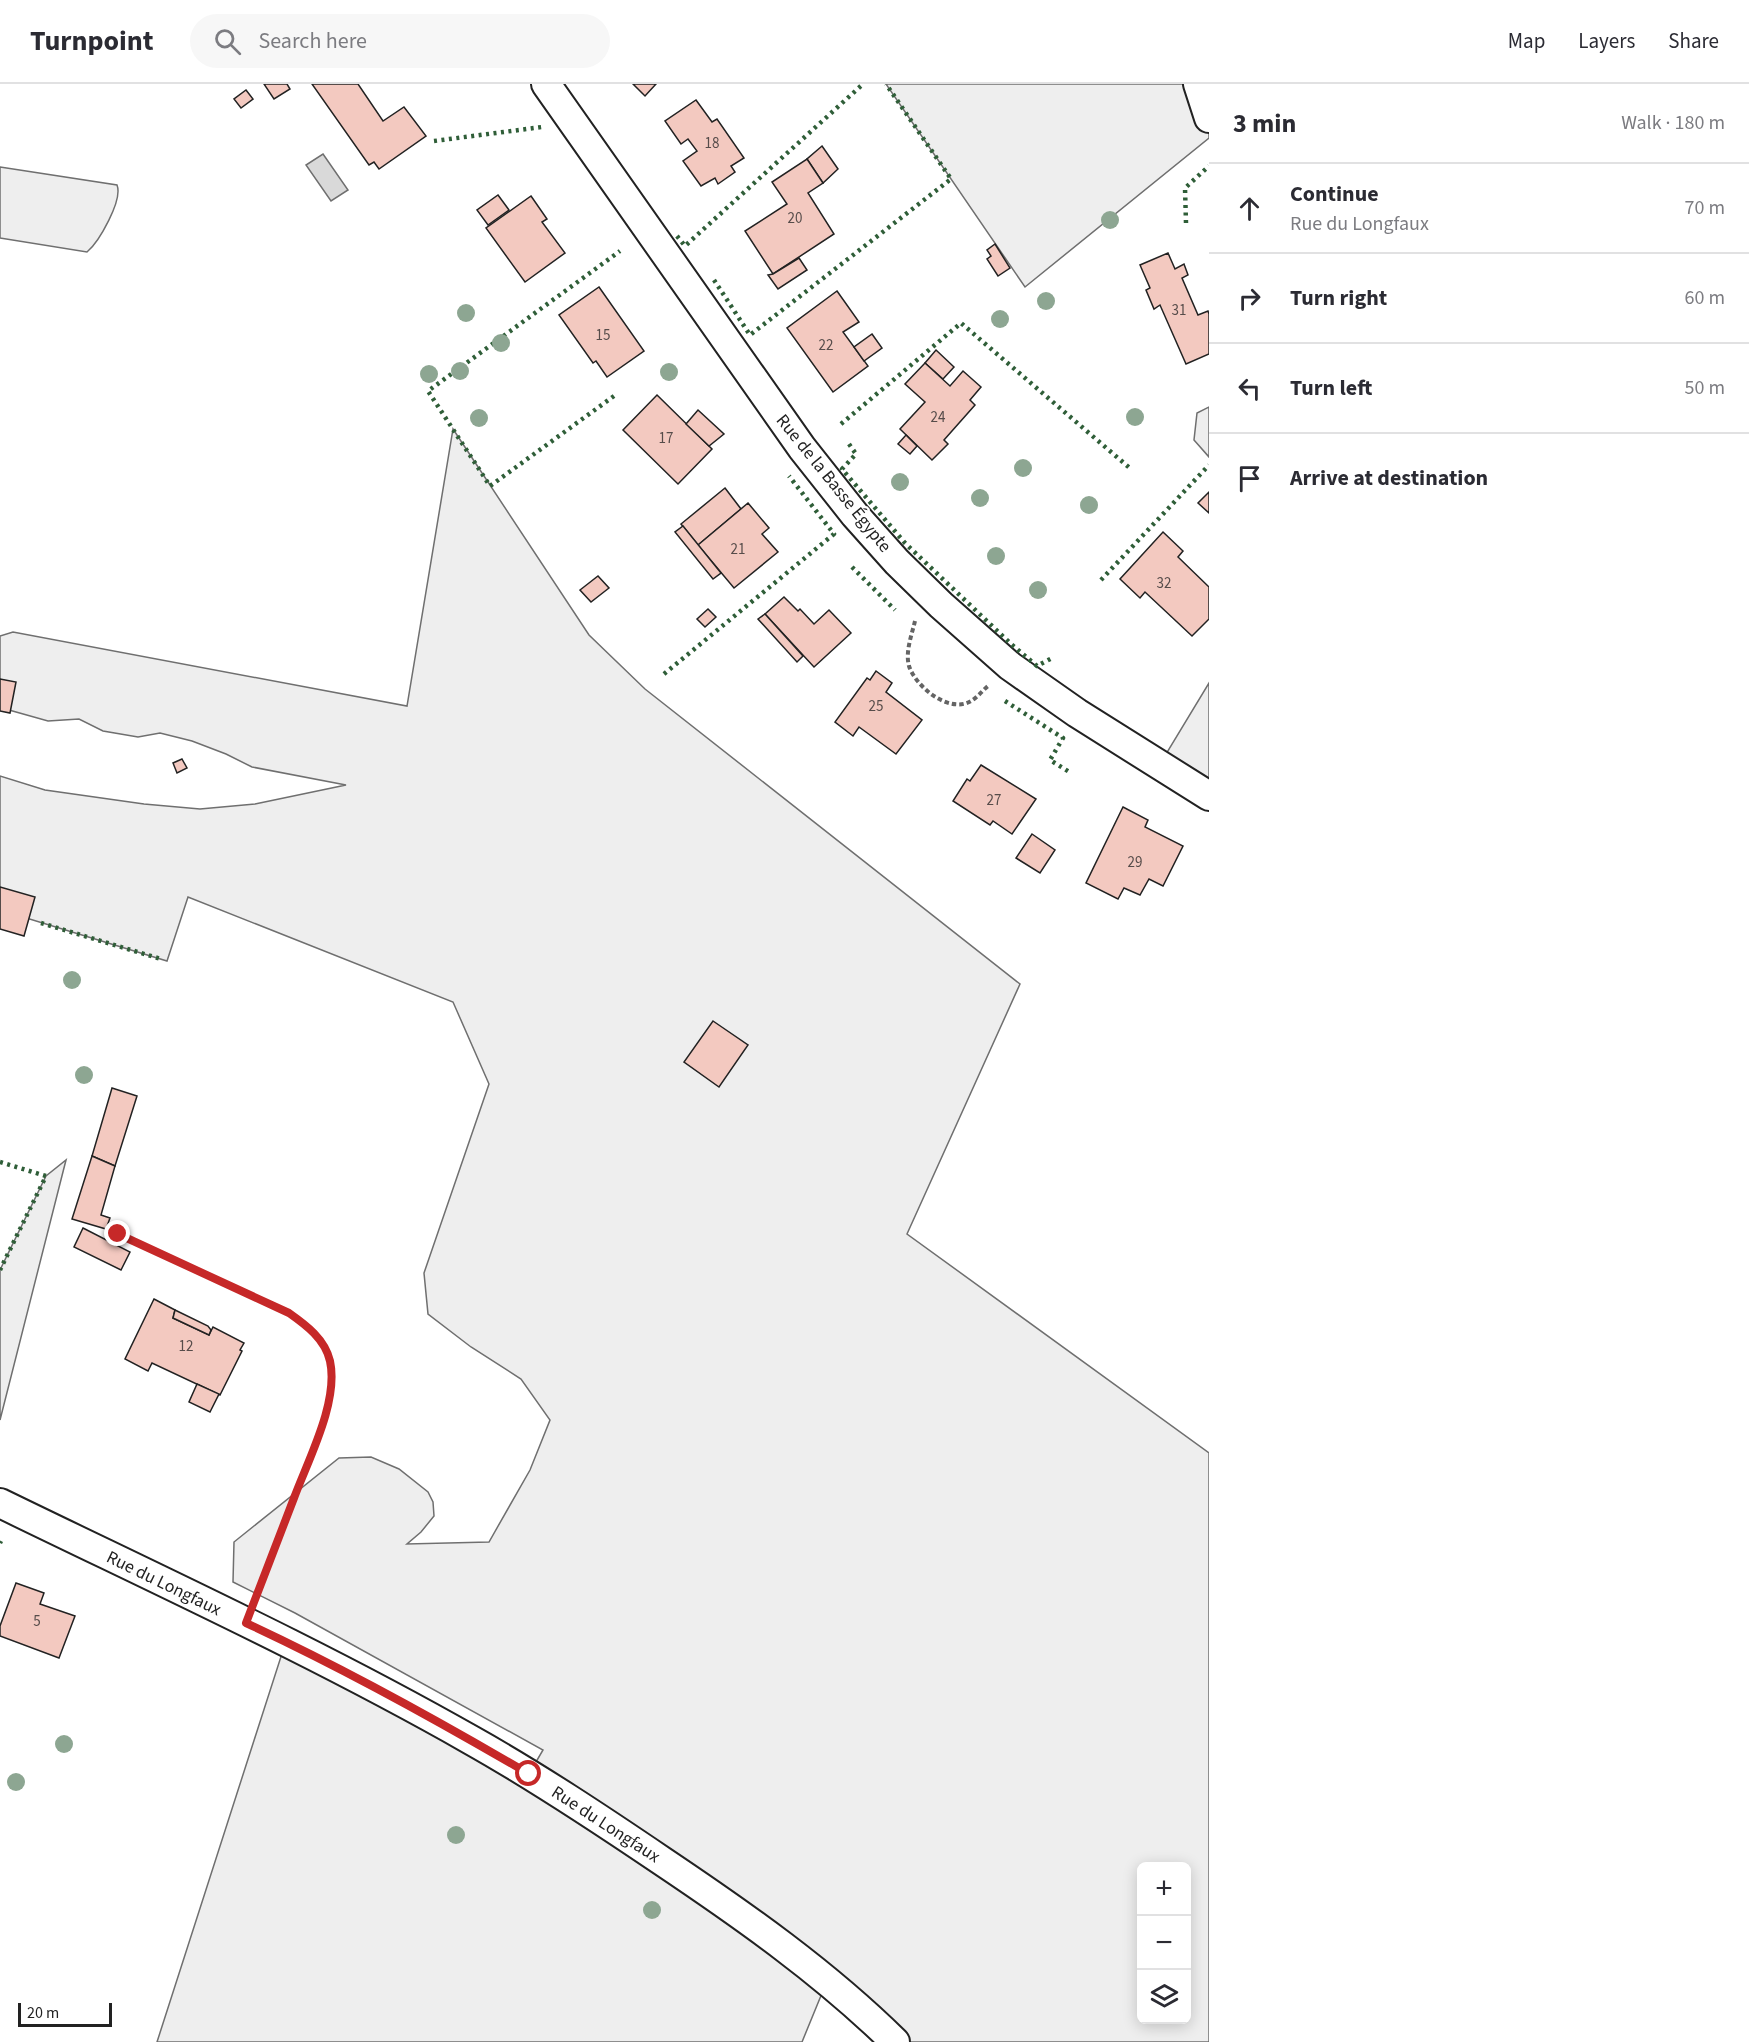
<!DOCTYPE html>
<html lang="en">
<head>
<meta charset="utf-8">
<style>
	:root { --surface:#fff; --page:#f7f7f7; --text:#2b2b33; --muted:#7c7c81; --line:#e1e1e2 }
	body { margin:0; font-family:"Source Sans 3",sans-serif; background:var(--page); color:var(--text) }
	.controls { position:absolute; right:18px; bottom:18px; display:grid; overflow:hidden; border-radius:9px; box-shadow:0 3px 15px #0003 }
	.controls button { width:54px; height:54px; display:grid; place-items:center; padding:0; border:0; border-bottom:2px solid var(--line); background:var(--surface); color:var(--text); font:30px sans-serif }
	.scale { position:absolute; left:18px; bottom:15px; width:94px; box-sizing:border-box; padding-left:6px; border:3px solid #222; border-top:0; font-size:16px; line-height:21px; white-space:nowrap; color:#222; -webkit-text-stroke:4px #fff; paint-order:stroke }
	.stop { position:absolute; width:18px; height:18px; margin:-14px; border:4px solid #c62828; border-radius:50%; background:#fff }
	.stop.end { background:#c62828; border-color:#fff; box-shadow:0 2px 6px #0008 }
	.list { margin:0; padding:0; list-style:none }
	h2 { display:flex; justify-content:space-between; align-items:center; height:78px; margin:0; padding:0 24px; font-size:26px }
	h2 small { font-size:20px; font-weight:400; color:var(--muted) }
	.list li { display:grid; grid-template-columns:39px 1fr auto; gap:18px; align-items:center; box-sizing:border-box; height:90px; padding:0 24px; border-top:2px solid var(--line) }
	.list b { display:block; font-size:22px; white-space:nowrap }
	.list p { margin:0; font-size:20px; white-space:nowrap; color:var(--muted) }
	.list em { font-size:20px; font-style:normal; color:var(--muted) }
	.icon { flex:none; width:33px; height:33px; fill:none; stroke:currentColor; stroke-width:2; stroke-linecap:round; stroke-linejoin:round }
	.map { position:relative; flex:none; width:1209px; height:1958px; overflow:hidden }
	header { display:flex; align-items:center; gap:36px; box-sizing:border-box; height:84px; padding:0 30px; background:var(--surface); border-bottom:2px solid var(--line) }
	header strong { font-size:28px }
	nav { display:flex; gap:33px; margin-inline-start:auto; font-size:21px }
	.search { width:420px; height:54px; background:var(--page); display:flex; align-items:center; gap:15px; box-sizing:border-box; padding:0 21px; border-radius:33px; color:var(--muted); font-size:22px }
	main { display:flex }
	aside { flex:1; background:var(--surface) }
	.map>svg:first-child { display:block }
</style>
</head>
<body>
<header>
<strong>Turnpoint</strong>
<div class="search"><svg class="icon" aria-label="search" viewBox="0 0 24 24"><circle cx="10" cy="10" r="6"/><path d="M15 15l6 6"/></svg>Search here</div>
<nav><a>Map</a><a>Layers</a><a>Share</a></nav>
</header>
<main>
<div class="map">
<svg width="1209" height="1958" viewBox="0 0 1209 1958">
	<rect width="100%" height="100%" fill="#fff"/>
	<g fill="#eee" stroke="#6f6f6f" stroke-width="1.5" fill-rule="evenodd">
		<polygon points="886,0 1198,0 1209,34 1209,54 1025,203"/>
		<path d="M0,83l117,18c6,15 -18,57 -30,67l-87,-14z"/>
		<polygon points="1209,323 1209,373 1194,356 1197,329"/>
		<path d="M453,345l136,206 56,54 375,295 -113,250 302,219v589h-314l-68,-61 -25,61h-645l129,-401 243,133 14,-24 -248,-137 -62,-31 1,-40 105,-84 32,-1 28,12 29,23 5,10 1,14 -13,16 -14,12 82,-2 41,-72 20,-50 -29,-41 -50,-32 -43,-33 -4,-41 65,-189 -36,-82 -265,-105 -21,64 -167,-51v-134l45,14 99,14 56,5 55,-5 91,-19 -94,-18 -26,-13 -34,-13 -32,-8 -22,4 -35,-6 -24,-12 -31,2 -39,-11 -9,-5v-69l13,-4 394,74zM1142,1782h44v154h-44z"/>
		<polygon points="1209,599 1209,712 1160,680"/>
		<polygon points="66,1076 0,1336 0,1186 46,1092"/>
	</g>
	<polygon fill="#d9d9d9" stroke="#6f6f6f" stroke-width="1.5" points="323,70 348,106 331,117 306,81"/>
	<g fill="#f3c9c0" stroke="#222" stroke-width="1.5">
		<polygon points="264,0 287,0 290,5 274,15"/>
		<polygon points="312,0 358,0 383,37 404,23 426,52 379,85 374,78 369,81"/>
		<polygon points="633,0 656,0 645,12"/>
		<polygon points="246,6 253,15 241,24 234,15"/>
		<polygon points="696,16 712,38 717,35 744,74 731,82 735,88 718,100 715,94 701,102 683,77 697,67 688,55 681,60 665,37"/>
		<polygon points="822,62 838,85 823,99 807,75"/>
		<polygon points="807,75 823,99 808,109 834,150 773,190 745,147 787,120 772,98"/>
		<polygon points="498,111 509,126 488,141 477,126"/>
		<polygon points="531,112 547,135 542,138 565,169 525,198 486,144"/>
		<polygon points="995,160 1010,184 998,192 987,175 991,172 987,166"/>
		<polygon points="1168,169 1175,185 1184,180 1188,191 1182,194 1198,231 1208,227 1209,230 1209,270 1186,280 1160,221 1154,225 1146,206 1150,204 1140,181"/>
		<polygon points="799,174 807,186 778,205 768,191 773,190"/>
		<polygon points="599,203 644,267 607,293 596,277 593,279 559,231"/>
		<polygon points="837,207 859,238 843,248 868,282 833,308 787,244"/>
		<polygon points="872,250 882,264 864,277 854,263"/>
		<polygon points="936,266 954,283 943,295 925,279"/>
		<polygon points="925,279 950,302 963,287 981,303 970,316 975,321 944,356 948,360 932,376 900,345 925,318 905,300"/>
		<polygon points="657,311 712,365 678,400 623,346"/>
		<polygon points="698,326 724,350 709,362 686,340"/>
		<polygon points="906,351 917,362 910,370 898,360"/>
		<polygon points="725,404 741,425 698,461 681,440"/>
		<polygon points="1209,408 1209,429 1198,419"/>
		<polygon points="748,419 769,444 762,450 778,468 734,504 698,461"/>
		<polygon points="683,442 721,489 713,495 675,448"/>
		<polygon points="1163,448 1183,467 1178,473 1209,503 1209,535 1192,552 1145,508 1140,514 1120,495"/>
		<polygon points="598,492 609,504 591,518 580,506"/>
		<polygon points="784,513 798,527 800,525 814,540 829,526 851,549 814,583 765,530"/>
		<polygon points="708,525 716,533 705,543 697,535"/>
		<polygon points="765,530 803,572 797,578 758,535"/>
		<polygon points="876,587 892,599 886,608 922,636 896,670 859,643 853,652 835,638 867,594 870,596"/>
		<polygon points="0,595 16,598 10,629 0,627"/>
		<polygon points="182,675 187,684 177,689 173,679"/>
		<polygon points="981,681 1036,715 1012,750 993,737 990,741 953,717 967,695 970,697"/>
		<polygon points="1123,723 1148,736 1145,743 1183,762 1163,802 1149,795 1140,811 1124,804 1118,815 1086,799"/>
		<polygon points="1032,750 1055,766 1040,789 1016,774"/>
		<polygon points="0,803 35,813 24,852 0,845"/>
		<polygon points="713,937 748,961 719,1003 684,978"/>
		<polygon points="112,1004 137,1012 115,1082 92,1072"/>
		<polygon points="92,1072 115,1082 101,1131 110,1134 106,1145 72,1135"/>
		<polygon points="83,1144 130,1168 121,1186 74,1163"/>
		<polygon points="154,1215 175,1226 173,1234 209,1251 213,1243 244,1259 240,1266 242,1267 220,1311 152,1279 148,1287 125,1275"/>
		<polygon points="175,1226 208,1242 211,1246 209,1251 173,1234"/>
		<polygon points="197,1300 219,1310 210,1328 189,1318"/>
		<polygon points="16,1499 44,1509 40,1520 75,1532 59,1574 0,1552 0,1542"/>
	</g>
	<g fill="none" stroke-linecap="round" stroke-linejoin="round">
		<defs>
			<g id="street">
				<polyline points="546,0 802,364 855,431 897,478 941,521 1010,582 1077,629 1209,712"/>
				<polyline points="1198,0 1209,34"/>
				<path d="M0,1419c158,77 318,150 471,237 66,37 129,79 191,121 82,55 163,112 233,181"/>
			</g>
		</defs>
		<use href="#street" stroke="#222" stroke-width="32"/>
		<g stroke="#646464" stroke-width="4" stroke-dasharray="4.5 3" stroke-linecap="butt">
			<path d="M915,537c-3,13 -10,31 -6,45 7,21 40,48 62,35 6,-3 12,-11 17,-15"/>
			<path d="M118,1150l171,79c17,12 36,26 41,48 9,38 -19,92 -32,127 -14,36 -28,71 -41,107"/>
		</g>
		<use href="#street" stroke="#fff" stroke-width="28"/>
		<g stroke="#2f5e38" stroke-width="4.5" stroke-dasharray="3 4.5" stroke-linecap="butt">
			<polyline points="434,57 542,43"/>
			<polyline points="1186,139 1185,104 1209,82"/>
			<polyline points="677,152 685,162 863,0"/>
			<polyline points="714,196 750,251 951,95 886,0"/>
			<polyline points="614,312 490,402 428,307 620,167"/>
			<polyline points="841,340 961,239 1132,386"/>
			<polyline points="849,360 856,370 842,385 905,459 1011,560 1037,582 1054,573"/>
			<polyline points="852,483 895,526"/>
			<polyline points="1101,496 1209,381"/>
			<polyline points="664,590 834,450 789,392"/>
			<polyline points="1005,617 1063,654 1050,676 1071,689"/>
			<polyline points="41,839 161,875"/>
			<polyline points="0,1078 46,1092 0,1186"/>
			<polyline points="0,1459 1,1457"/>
		</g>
	</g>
	<g fill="#8da692">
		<circle cx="1110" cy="136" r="9"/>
		<circle cx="1046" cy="217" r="9"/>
		<circle cx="466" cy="229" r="9"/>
		<circle cx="1000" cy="235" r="9"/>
		<circle cx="501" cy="259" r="9"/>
		<circle cx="460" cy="287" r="9"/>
		<circle cx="669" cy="288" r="9"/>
		<circle cx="429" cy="290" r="9"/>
		<circle cx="1135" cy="333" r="9"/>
		<circle cx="479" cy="334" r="9"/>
		<circle cx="1023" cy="384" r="9"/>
		<circle cx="900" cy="398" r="9"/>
		<circle cx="980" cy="414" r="9"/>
		<circle cx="1089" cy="421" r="9"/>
		<circle cx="996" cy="472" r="9"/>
		<circle cx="1038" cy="506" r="9"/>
		<circle cx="72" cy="896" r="9"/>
		<circle cx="84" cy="991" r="9"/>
		<circle cx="64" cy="1660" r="9"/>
		<circle cx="16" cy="1698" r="9"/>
		<circle cx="456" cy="1751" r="9"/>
		<circle cx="652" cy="1826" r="9"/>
	</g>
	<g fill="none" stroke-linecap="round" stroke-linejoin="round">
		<path stroke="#c62828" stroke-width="8" d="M118,1150l171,79c17,12 36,26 41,48 9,41 -22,99 -36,137 -16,42 -32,83 -48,125 97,45 191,97 283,151"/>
	</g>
	<g text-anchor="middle" stroke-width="4.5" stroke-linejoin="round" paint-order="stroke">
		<g font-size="15" fill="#564c4a">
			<text x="712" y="64">18</text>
			<text x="795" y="139">20</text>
			<text x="1179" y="231">31</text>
			<text x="603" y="256">15</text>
			<text x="826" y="266">22</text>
			<text x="938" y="338">24</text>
			<text x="666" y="359">17</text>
			<text x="738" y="470">21</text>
			<text x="1164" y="504">32</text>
			<text x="876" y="627">25</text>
			<text x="994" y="721">27</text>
			<text x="1135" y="783">29</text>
			<text x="186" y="1267">12</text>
			<text x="37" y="1542">5</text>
		</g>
		<g font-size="18" fill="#222" stroke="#fff">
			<text transform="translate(834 399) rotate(51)" y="6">Rue de la Basse Égypte</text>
			<text transform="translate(164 1499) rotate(26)" y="6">Rue du Longfaux</text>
			<text transform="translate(606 1740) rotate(33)" y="6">Rue du Longfaux</text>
		</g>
	</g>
</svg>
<div class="controls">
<button>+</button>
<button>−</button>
<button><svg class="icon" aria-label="layers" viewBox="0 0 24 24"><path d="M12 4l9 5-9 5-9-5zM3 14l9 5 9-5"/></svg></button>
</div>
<div class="scale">20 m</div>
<div class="stop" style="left:529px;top:1690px"></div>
<div class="stop end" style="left:118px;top:1150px"></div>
</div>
<aside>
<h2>3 min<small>Walk · 180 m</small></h2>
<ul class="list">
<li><svg class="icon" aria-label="ahead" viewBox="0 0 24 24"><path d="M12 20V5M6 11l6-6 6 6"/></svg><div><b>Continue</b><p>Rue du Longfaux</p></div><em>70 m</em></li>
<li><svg class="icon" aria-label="right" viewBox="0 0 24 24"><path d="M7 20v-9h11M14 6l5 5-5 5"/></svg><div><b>Turn right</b></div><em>60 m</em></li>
<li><svg class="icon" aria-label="left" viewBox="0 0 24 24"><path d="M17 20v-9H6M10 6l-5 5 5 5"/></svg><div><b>Turn left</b></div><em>50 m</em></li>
<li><svg class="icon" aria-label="arrive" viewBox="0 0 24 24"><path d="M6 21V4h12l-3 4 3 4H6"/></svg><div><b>Arrive at destination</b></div></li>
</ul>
</aside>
</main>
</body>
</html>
